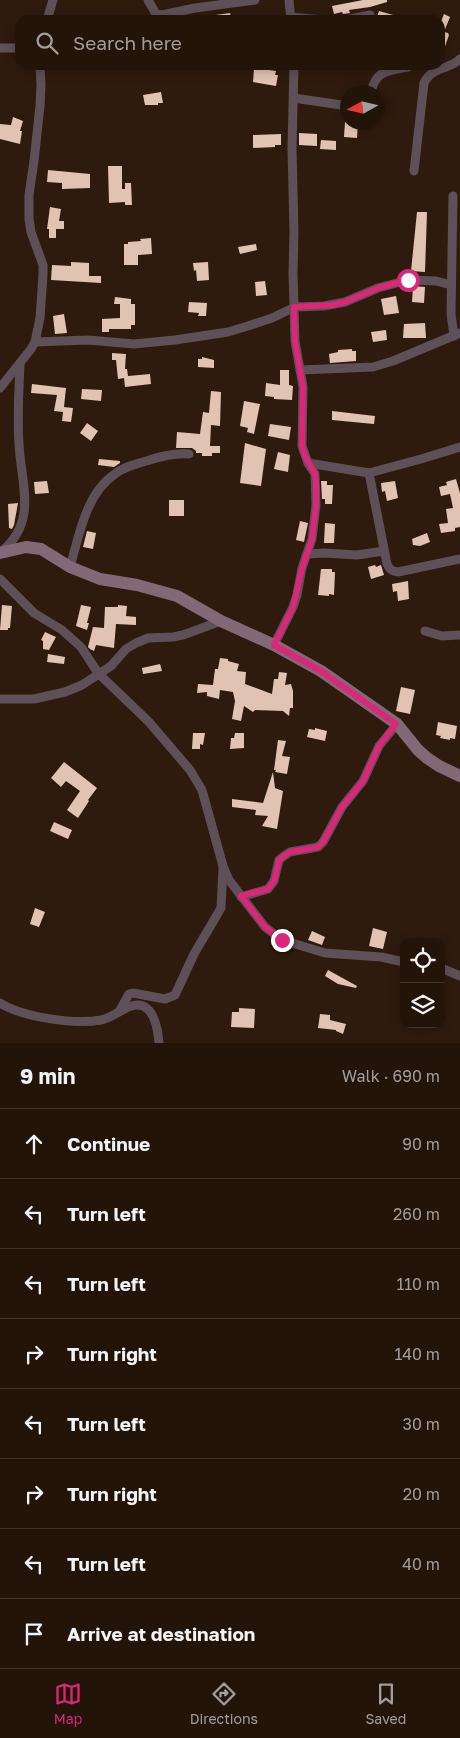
<!DOCTYPE html>
<html lang="en">
<head>
<meta charset="utf-8">
<style>
	:root { --surface:#23140a; --page:#2b1d13; --text:#f1f3f6; --muted:#a39e9c; --line:#40332b; --accent:#db2777 }
	body { margin:0; font-family:"Golos Text",sans-serif; background:var(--page); color:var(--text) }
	.controls { position:absolute; right:15px; bottom:15px; display:grid; overflow:hidden; border-radius:10px; box-shadow:0 2px 12px #0003 }
	.controls button { width:45px; height:45px; display:grid; place-items:center; padding:0; border:0; border-bottom:1px solid var(--line); background:var(--surface); color:var(--text); font:25px sans-serif }
	.compass { position:absolute; left:340px; top:85px; width:45px; height:45px; border-radius:50%; background:var(--surface); box-shadow:0 2px 12px #0003; rotate:262deg }
	.stop { position:absolute; width:15px; height:15px; margin:-11px; border:4px solid #db2777; border-radius:50%; background:#fff }
	.stop.end { background:#db2777; border-color:#fff; box-shadow:0 1px 5px #0008 }
	.list { margin:0; padding:0; list-style:none }
	h2 { display:flex; justify-content:space-between; align-items:center; height:65px; margin:0; padding:0 20px; font-size:21px }
	h2 small { font-size:16px; font-weight:400; color:var(--muted) }
	.list li { display:grid; grid-template-columns:32px 1fr auto; gap:15px; align-items:center; box-sizing:border-box; height:70px; padding:0 20px; border-top:1px solid var(--line) }
	.list b { display:block; font-size:19px; white-space:nowrap }
	.list em { font-size:16px; font-style:normal; color:var(--muted) }
	.icon { flex:none; width:28px; height:28px; fill:none; stroke:currentColor; stroke-width:2; stroke-linecap:round; stroke-linejoin:round }
	.map { position:relative; flex:none; width:460px; height:1043px; overflow:hidden }
	.search { position:absolute; background:var(--surface); box-shadow:0 2px 12px #0003; left:15px; right:15px; top:15px; height:55px; display:flex; align-items:center; gap:12px; box-sizing:border-box; padding:0 18px; border-radius:15px; color:var(--muted); font-size:19px }
	.sheet { height:625px; background:var(--surface) }
	nav { display:flex; justify-content:space-around; align-items:center; box-sizing:border-box; height:70px; border-top:1px solid var(--line); background:var(--surface); font-size:14px; color:var(--muted) }
	nav a { display:grid; justify-items:center; gap:2px }
	nav .on { color:var(--accent) }
	.map>svg:first-child { display:block }
</style>
</head>
<body>
<div class="map">
<svg width="460" height="1043" viewBox="0 0 460 1043">
	<rect width="100%" height="100%" fill="#2f1a0e"/>
	<g fill="#e1c3b4">
		<polygon points="363,0 387,0 387,2 370,7 349,10 350,13 343,14 342,12 334,14 332,6"/>
		<polygon points="379,11 404,18 403,20 376,20"/>
		<polygon points="230,13 232,20 209,20 208,16"/>
		<polygon points="444,14 450,17 444,32 448,33 449,35 441,58 440,24"/>
		<polygon points="254,68 276,71 275,75 278,75 276,86 253,82"/>
		<polygon points="161,92 163,103 158,103 158,105 145,105 143,95"/>
		<polygon points="13,117 23,121 20,131 22,131 20,144 0,139 0,124 11,125"/>
		<polygon points="345,122 358,122 357,138 344,137"/>
		<polygon points="299,133 317,134 317,146 299,145"/>
		<polygon points="281,134 281,145 275,145 275,147 253,148 253,135"/>
		<polygon points="321,140 336,141 336,150 320,149"/>
		<polygon points="108,166 122,166 122,189 125,189 125,183 131,183 132,205 125,205 125,202 109,203"/>
		<polygon points="48,170 90,174 90,188 62,189 62,183 47,182"/>
		<polygon points="50,207 61,209 59,221 64,221 64,229 56,229 56,238 49,238 49,229 47,229"/>
		<polygon points="417,212 427,212 425,272 411,271"/>
		<polygon points="151,238 152,254 138,255 138,265 124,265 124,244 128,244 128,242 141,241 140,239"/>
		<polygon points="256,244 257,250 240,254 238,247"/>
		<polygon points="71,262 89,263 89,276 101,276 101,283 51,280 52,265 71,266"/>
		<polygon points="208,262 209,280 197,281 196,270 194,271 193,263"/>
		<polygon points="265,281 267,295 256,296 255,282"/>
		<polygon points="413,286 425,287 424,303 412,302"/>
		<polygon points="396,296 399,313 384,315 381,299"/>
		<polygon points="115,297 131,299 131,304 135,304 135,325 131,325 131,329 109,329 109,332 102,332 102,319 120,318 120,304 114,304"/>
		<polygon points="189,302 207,303 206,316 198,316 199,313 188,312"/>
		<polygon points="64,314 67,333 55,334 53,316"/>
		<polygon points="425,323 426,338 403,338 404,324"/>
		<polygon points="386,330 387,340 373,342 371,332"/>
		<polygon points="352,349 352,351 356,351 356,361 330,363 329,354 338,352 338,350"/>
		<polygon points="112,353 126,354 125,369 127,369 128,376 150,374 151,384 125,387 124,378 118,379 116,360 112,360"/>
		<polygon points="202,357 214,360 214,368 198,367 198,359 202,359"/>
		<polygon points="280,370 289,370 289,385 293,386 292,400 274,399 274,397 265,396 266,383 280,385"/>
		<polygon points="32,384 66,388 64,407 73,408 71,422 62,421 63,412 54,411 57,395 31,393"/>
		<polygon points="82,389 102,390 101,401 81,399"/>
		<polygon points="211,391 221,392 220,426 211,425 210,446 220,446 220,453 212,453 212,456 202,456 202,453 196,453 196,451 192,448 176,448 177,432 200,434 203,412 209,413"/>
		<polygon points="244,401 260,404 254,434 247,432 248,428 240,426"/>
		<polygon points="332,411 375,416 374,424 332,420"/>
		<polygon points="87,423 98,431 91,441 80,433"/>
		<polygon points="270,424 291,427 289,440 268,436"/>
		<polygon points="245,443 266,449 261,486 240,483"/>
		<polygon points="278,452 290,455 288,472 274,469"/>
		<polygon points="99,459 120,461 120,463 114,467 98,465"/>
		<polygon points="456,479 460,493 460,527 455,528 455,531 441,533 439,524 448,523 446,509 453,508 450,494 441,496 439,487 447,485 446,482"/>
		<polygon points="47,481 49,493 35,494 34,482"/>
		<polygon points="321,481 327,481 327,485 333,485 332,504 325,504 325,499 322,499"/>
		<polygon points="395,481 398,498 387,501 385,491 382,492 381,483"/>
		<rect x="169" y="500" width="15" height="16"/>
		<polygon points="18,503 14,525 12,529 9,528 8,504"/>
		<polygon points="300,521 308,523 304,542 296,540"/>
		<polygon points="325,523 335,524 334,543 324,543"/>
		<polygon points="87,531 96,533 93,549 83,547"/>
		<polygon points="427,533 430,542 420,546 413,545 412,539"/>
		<polygon points="375,565 376,567 381,565 384,575 371,579 368,567"/>
		<polygon points="321,569 332,569 332,572 335,572 334,595 329,594 329,596 318,595"/>
		<polygon points="408,581 409,599 398,601 397,591 393,592 392,584"/>
		<polygon points="2,605 12,606 10,628 8,628 8,630 0,630"/>
		<polygon points="81,605 91,607 87,623 89,623 87,630 76,626"/>
		<polygon points="118,605 127,606 126,616 136,617 136,625 116,624 114,648 96,645 94,651 90,649 88,647 93,627 104,628 105,607 118,607"/>
		<polygon points="45,632 56,637 49,650 43,649 43,641 41,640"/>
		<polygon points="48,654 65,657 64,664 47,662"/>
		<polygon points="220,658 228,659 228,661 239,664 237,671 246,672 245,684 272,694 274,679 278,679 279,672 287,673 285,685 291,684 293,691 293,708 290,708 289,716 283,711 255,710 253,712 244,706 241,721 232,719 235,701 233,692 220,690 219,699 207,696 207,692 197,693 198,684 213,685 215,669 218,669"/>
		<polygon points="160,664 162,671 143,674 142,668"/>
		<polygon points="401,687 415,690 410,714 396,711"/>
		<polygon points="438,722 457,726 455,739 450,738 450,740 440,738 441,736 436,735"/>
		<polygon points="315,728 327,731 325,741 307,737 309,729 315,730"/>
		<polygon points="193,733 205,733 203,745 200,744 200,749 192,749"/>
		<polygon points="235,733 244,733 244,748 230,749 231,738 234,738"/>
		<polygon points="278,740 286,741 282,756 290,757 287,774 275,772 276,770 274,770"/>
		<polygon points="64,762 97,788 88,800 89,801 78,818 67,810 80,791 66,781 61,787 51,778"/>
		<polygon points="273,772 275,788 283,791 277,829 262,826 268,816 255,815 256,810 232,807 232,799 263,803"/>
		<polygon points="54,822 72,830 68,839 50,831"/>
		<polygon points="35,908 45,912 39,927 30,924"/>
		<polygon points="373,928 387,932 383,949 369,946"/>
		<polygon points="312,931 325,937 322,945 308,940"/>
		<polygon points="328,970 357,986 356,988 338,984 325,976"/>
		<polygon points="239,1008 255,1009 254,1028 231,1027 232,1012 239,1012"/>
		<polygon points="320,1014 330,1015 330,1020 346,1024 343,1034 336,1031 336,1030 318,1028"/>
	</g>
	<g fill="none" stroke-linecap="round" stroke-linejoin="round">
		<g stroke="#5f4f58" stroke-width="9">
			<polyline points="148,0 156,14 162,15 195,8 255,0"/>
			<polyline points="289,0 291,20"/>
			<polyline points="291,17 323,20"/>
			<polyline points="47,20 53,0"/>
			<polyline points="345,20 370,15"/>
			<polyline points="0,48 20,48"/>
			<path d="M371,92c5,-22 17,-21 37,-25"/>
			<polyline points="294,98 348,106"/>
			<path d="M414,171l10,-88c7,-16 25,-13 36,-24"/>
			<polyline points="453,196 451,314 454,336"/>
			<polyline points="35,342 88,340 134,344 175,340 228,332 248,326 272,318 295,307 324,306 345,302 378,288 408,280 436,281 451,285"/>
			<polyline points="300,370 373,367 393,361 460,333"/>
			<polyline points="0,388 31,349 35,342 40,318 43,275 43,265 31,232 29,219 29,195 34,161 40,106 41,85 40,65"/>
			<polyline points="308,463 369,473 421,459 460,447"/>
			<path d="M369,473l18,91c3,6 5,7 11,8l62,-13"/>
			<path d="M2,551c36,-30 19,-67 17,-107 -2,-26 0,-54 1,-80"/>
			<polyline points="307,554 324,553 357,555 384,551"/>
			<path d="M70,567c9,-31 16,-74 45,-93 8,-7 18,-9 28,-12 16,-5 29,-9 46,-8"/>
			<polyline points="0,579 34,613 62,630 81,647 98,673 149,722 190,770 202,790 223,866 229,880 265,927 282,940 325,953 381,957 404,962"/>
			<polyline points="425,631 442,636 460,635"/>
			<polyline points="274,645 293,607 297,595 302,568 312,539 316,505 315,474 308,463 302,446 303,387 295,341 293,273 294,232 292,148 294,65"/>
			<polyline points="0,699 34,699 65,692 82,685 111,666 126,649 136,643 148,638 173,637 183,635 221,621"/>
			<polyline points="241,897 268,889 274,881 279,860 284,856 290,852 318,847 323,842 342,807 363,781 379,746 397,724"/>
			<polyline points="441,968 460,976"/>
			<path d="M0,1003c23,14 74,22 101,17 14,-2 27,-19 42,-14 12,5 15,25 16,37"/>
			<polyline points="119,1012 129,994 133,993 165,999 175,995 194,954 221,908 223,868"/>
		</g>
		<polyline stroke="#836978" stroke-width="12" points="0,553 26,547 41,549 70,567 100,579 137,585 177,596 221,621 274,645 321,671 397,724 418,750 427,758 439,766 460,776"/>
	</g>
	<g fill="none" stroke-linecap="round" stroke-linejoin="round">
		<polyline stroke="#db2777" stroke-width="6" points="282,940 265,927 241,896 268,889 274,881 279,860 284,856 290,852 318,847 323,842 342,807 363,781 379,746 396,724 321,671 274,645 293,607 302,568 312,539 316,505 316,483 315,474 305,456 302,446 303,387 295,341 294,307 332,305 345,302 378,288 408,280"/>
	</g>
</svg>
<div class="controls">
<button><svg class="icon" aria-label="locate" viewBox="0 0 24 24"><circle cx="12" cy="12" r="6"/><path d="M12 2v4M12 18v4M2 12h4M18 12h4"/></svg></button>
<button><svg class="icon" aria-label="layers" viewBox="0 0 24 24"><path d="M12 4l9 5-9 5-9-5zM3 14l9 5 9-5"/></svg></button>
</div>
<svg class="compass" viewBox="-18 -18 36 36"><path d="M0-13l5 13h-10z" fill="#e53935"/><path d="M0 13l5-13h-10z" fill="#a39e9c"/></svg>
<div class="stop" style="left:408px;top:280px"></div>
<div class="stop end" style="left:282px;top:940px"></div>
<div class="search"><svg class="icon" aria-label="search" viewBox="0 0 24 24"><circle cx="10" cy="10" r="6"/><path d="M15 15l6 6"/></svg>Search here</div>
</div>
<section class="sheet">
<h2>9 min<small>Walk · 690 m</small></h2>
<ul class="list">
<li><svg class="icon" aria-label="ahead" viewBox="0 0 24 24"><path d="M12 20V5M6 11l6-6 6 6"/></svg><div><b>Continue</b></div><em>90 m</em></li>
<li><svg class="icon" aria-label="left" viewBox="0 0 24 24"><path d="M17 20v-9H6M10 6l-5 5 5 5"/></svg><div><b>Turn left</b></div><em>260 m</em></li>
<li><svg class="icon" aria-label="left" viewBox="0 0 24 24"><path d="M17 20v-9H6M10 6l-5 5 5 5"/></svg><div><b>Turn left</b></div><em>110 m</em></li>
<li><svg class="icon" aria-label="right" viewBox="0 0 24 24"><path d="M7 20v-9h11M14 6l5 5-5 5"/></svg><div><b>Turn right</b></div><em>140 m</em></li>
<li><svg class="icon" aria-label="left" viewBox="0 0 24 24"><path d="M17 20v-9H6M10 6l-5 5 5 5"/></svg><div><b>Turn left</b></div><em>30 m</em></li>
<li><svg class="icon" aria-label="right" viewBox="0 0 24 24"><path d="M7 20v-9h11M14 6l5 5-5 5"/></svg><div><b>Turn right</b></div><em>20 m</em></li>
<li><svg class="icon" aria-label="left" viewBox="0 0 24 24"><path d="M17 20v-9H6M10 6l-5 5 5 5"/></svg><div><b>Turn left</b></div><em>40 m</em></li>
<li><svg class="icon" aria-label="arrive" viewBox="0 0 24 24"><path d="M6 21V4h12l-3 4 3 4H6"/></svg><div><b>Arrive at destination</b></div></li>
</ul>
</section>
<nav>
<a class="on"><svg class="icon" aria-label="map" viewBox="0 0 24 24"><path d="M3 6l6-2 6 2 6-2v14l-6 2-6-2-6 2zM9 4v14M15 6v14"/></svg>Map</a>
<a><svg class="icon" aria-label="directions" viewBox="0 0 24 24"><path d="M12 3l9 9-9 9-9-9zM9 14v-3h6M13 9l2 2-2 2"/></svg>Directions</a>
<a><svg class="icon" aria-label="saved" viewBox="0 0 24 24"><path d="M7 4h10v16l-5-4-5 4z"/></svg>Saved</a>
</nav>
</body>
</html>
